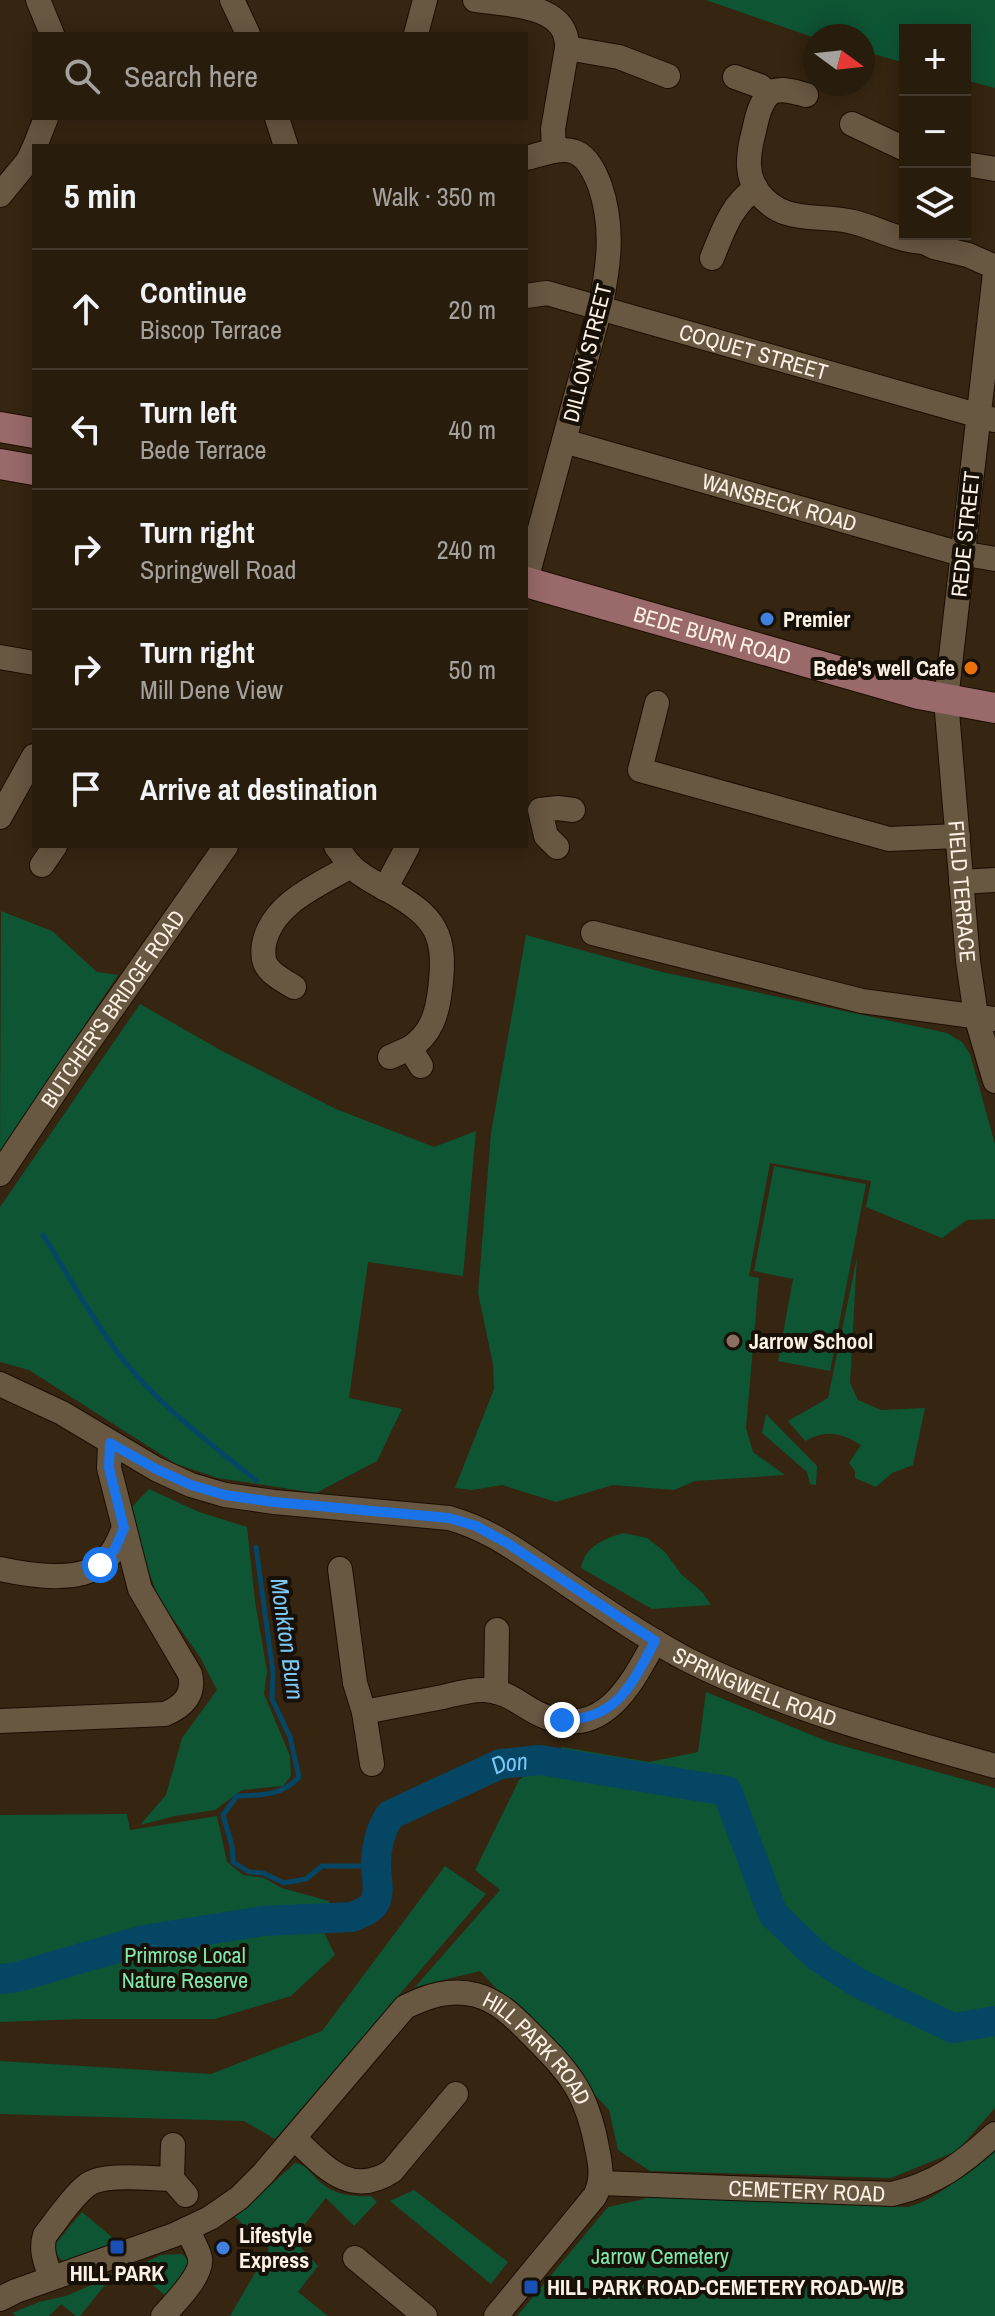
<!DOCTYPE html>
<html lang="en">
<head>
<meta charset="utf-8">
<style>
	:root { --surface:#281c0d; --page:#34291b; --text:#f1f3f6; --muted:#a5a19d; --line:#443a2e }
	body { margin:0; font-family:"Archivo Narrow",sans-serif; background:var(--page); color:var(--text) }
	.controls { position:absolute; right:24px; top:24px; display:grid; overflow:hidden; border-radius:0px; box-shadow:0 4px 20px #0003 }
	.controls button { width:72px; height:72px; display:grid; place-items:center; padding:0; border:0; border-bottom:2px solid var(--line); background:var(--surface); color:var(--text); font:40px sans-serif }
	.compass { position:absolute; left:803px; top:24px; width:72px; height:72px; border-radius:50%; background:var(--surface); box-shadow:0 4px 20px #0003; rotate:105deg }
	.stop { position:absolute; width:24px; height:24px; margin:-18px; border:6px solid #1a73e8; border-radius:50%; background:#fff }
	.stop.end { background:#1a73e8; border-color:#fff; box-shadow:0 2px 8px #0008 }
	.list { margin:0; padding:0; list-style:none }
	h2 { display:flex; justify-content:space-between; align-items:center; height:104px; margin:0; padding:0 32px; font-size:34px }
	h2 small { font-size:26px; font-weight:400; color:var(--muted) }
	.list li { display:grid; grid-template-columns:52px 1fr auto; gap:24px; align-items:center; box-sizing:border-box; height:120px; padding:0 32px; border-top:2px solid var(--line) }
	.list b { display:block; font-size:30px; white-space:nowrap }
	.list p { margin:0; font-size:26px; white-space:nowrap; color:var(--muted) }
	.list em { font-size:26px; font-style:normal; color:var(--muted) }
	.icon { flex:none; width:44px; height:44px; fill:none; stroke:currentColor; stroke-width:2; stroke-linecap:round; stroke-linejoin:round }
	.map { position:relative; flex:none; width:995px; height:2316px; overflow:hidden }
	.search { position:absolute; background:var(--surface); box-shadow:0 4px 20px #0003; left:32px; top:32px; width:496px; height:88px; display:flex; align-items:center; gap:20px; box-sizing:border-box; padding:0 28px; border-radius:0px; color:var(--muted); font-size:30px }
	.panel { position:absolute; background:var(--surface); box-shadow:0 4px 20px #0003; left:32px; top:144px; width:496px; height:704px; border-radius:0px }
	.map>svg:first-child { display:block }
</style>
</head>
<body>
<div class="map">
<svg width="995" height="2316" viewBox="0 0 995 2316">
	<rect width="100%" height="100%" fill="#352511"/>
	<g fill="#0e5534">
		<polygon points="706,0 995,0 995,88 965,80 965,30 905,30 905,63 863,51 863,36 815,36 815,38"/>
		<polygon points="1,911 52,931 97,972 118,975 0,1153"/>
		<polygon points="526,935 662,972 947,1033 962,1042 970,1054 995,1144 995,1219 967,1220 942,1238 866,1207 871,1181 770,1163 749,1276 759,1278 746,1428 753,1452 785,1475 695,1481 674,1490 613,1485 556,1502 502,1485 472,1490 455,1488 494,1389 493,1364 478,1293 491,1133"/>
		<polygon points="140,1004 222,1051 336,1109 434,1147 476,1131 463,1276 368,1262 349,1398 402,1409 377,1461 316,1493 218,1478 176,1464 29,1370 0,1362 0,1207"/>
		<polygon points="774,1166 866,1184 830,1371 778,1361 793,1279 754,1271"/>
		<path d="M857,1257l-7,126 8,17 23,10 44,-2 -12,57 -21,8 -16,14 -21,-9v-7l-6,-8 12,-18c-20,-12 -34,-16 -56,-4l-17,-20 40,-23z"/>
		<polygon points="766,1414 817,1466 816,1485 810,1484 807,1472 762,1433"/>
		<polygon points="149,1489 199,1512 247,1527 255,1601 267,1671 264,1694 290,1756 291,1776 283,1786 242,1790 215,1810 175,1816 140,1825 166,1795 182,1738 217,1690 200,1657 159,1599 141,1550 131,1508"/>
		<path d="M623,1533l24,5 18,14 16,22 21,18 9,13 -59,4 -71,-41c4,-22 23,-29 42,-35z"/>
		<polygon points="706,1692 829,1742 995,1788 995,2108 957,2151 891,2178 650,2171 618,2150 609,2110 480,1971 415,1987 500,1890 475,1870 519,1780 562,1747 649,1762 698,1752"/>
		<polygon points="127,1814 130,1830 217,1816 227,1862 243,1875 264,1878 282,1888 329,1901 326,1913 314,1912 335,1955 291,1996 215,2019 83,2019 0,2022 0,1815"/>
		<polygon points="445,1866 486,1894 275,2139 244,2121 0,2114 0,2061 211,2074 322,2031"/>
		<path d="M995,2146v170h-478l91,-109 36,-8 2,-3 262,11c33,-9 62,-38 87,-61z"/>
		<path d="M295,2163c13,2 16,12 26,20 15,12 31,14 50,13l6,6 -23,24 -28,-28 -33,41 25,27 -20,26 30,24h-98l39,-67 -34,-32z"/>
		<polygon points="414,2190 508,2262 491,2284 390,2201"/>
		<polygon points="82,2212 118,2242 67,2262 60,2259 55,2251 56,2243"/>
		<polygon points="182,2254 189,2261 190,2271 168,2298 133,2268 161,2255"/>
		<polygon points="117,2270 80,2316 76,2316 61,2304 49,2316 16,2316 12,2313 39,2302 66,2296 94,2284"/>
	</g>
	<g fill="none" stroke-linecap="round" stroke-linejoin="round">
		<g stroke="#064665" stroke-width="5">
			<path d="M43,1235c23,36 44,75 69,110 38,53 93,95 144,135"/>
			<path d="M256,1547l17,125 -1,27 18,38 9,40c-17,19 -38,18 -62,19l-14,19 9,31 1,16 16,10 14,1 21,10 22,-4 16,-13h54"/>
		</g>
		<path stroke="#064665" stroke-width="30" id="s1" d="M0,1979l17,-2 127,-37 119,-19 89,-4c7,-3 18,-7 22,-13 7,-12 2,-27 2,-39 0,-19 4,-35 14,-50l110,-51 40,-4 187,31 46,123 45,43 42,27 93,44 42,-7"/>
		<defs>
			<g id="minor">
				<polyline points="38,0 52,34"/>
				<polyline points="232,0 248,34"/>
				<path d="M475,0c32,5 93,3 92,48l-14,81 1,22"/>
				<polyline points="416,34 425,0"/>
				<polyline points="567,48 619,57 668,76"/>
				<path d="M735,77l25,9 9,8c10,-8 25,-2 37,1"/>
				<path d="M769,94c-11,11 -13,30 -17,45 -4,19 -6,36 6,53 26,34 59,21 95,30 25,6 45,19 71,20"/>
				<polyline points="277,118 286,146"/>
				<polyline points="852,124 905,149"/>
				<polyline points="35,146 46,118"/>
				<path d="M526,158c14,-3 34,-12 49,-6 13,5 20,21 25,34 14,41 9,80 0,122l-74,272"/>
				<polyline points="965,164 995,169"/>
				<polyline points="0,195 28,161 34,148"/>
				<polyline points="922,234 924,242 934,247 968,255 995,267"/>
				<path d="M712,258c11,-27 19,-53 44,-70"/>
				<path id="s2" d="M995,273l-49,427 22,261 8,55 19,65"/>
				<path id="s3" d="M526,296l21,-3 14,4 433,123"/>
				<path id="s4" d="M564,441l390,111 41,7"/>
				<polyline points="0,657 34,663"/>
				<polyline points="657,703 640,770 889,839 958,836"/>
				<polyline points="0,817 34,756"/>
				<path d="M336,846c5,6 9,14 15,20 10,10 24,17 37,24 48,27 59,44 52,100 -3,25 -9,44 -30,58"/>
				<polyline points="557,847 546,836 540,810 558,808 573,810"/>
				<polyline points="42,865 55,846"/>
				<polyline points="961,882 995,880"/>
				<polyline points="385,889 408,846"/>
				<polyline points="593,933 862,1001 995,1019"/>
				<path d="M294,987c-10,-6 -24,-13 -29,-24 -2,-6 -2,-13 -1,-19 8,-41 55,-59 87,-78"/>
				<polyline points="390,1057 410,1048 421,1066"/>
				<path id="s5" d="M0,1174l74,-111 152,-217"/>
				<path id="s6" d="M0,1384l62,29 94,56 35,16 34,10 49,7 175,16c39,11 64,30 96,51 46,31 91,63 139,89 98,50 205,78 311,108"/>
				<path d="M0,1569c27,6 76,14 100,-4 13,-10 18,-23 24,-37"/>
				<polyline points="340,1569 355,1683 364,1712 372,1764"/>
				<polyline points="496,1692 497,1630"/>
				<path d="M364,1712c26,-5 52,-10 79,-15 13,-3 28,-8 42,-7 25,1 39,19 61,27 59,21 86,-34 109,-76"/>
				<path d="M0,1721l165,-7c19,-8 30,-20 25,-40l-50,-85 -31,-121 1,-25"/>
				<path d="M294,2138c29,27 56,61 98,33l64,-77"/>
				<polyline points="173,2145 172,2179 186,2195"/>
				<path id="s7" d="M601,2183l291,11c44,-10 70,-30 103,-60"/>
				<polyline points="355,2258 425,2316"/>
				<path d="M51,2278c-5,-15 -11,-28 -6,-43 13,-16 25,-36 41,-49 16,-14 65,-7 86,-7"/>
				<path id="s8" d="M0,2299l16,-8 158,-56 36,-17 29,-20 24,-24 142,-167c23,-11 45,-19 71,-12 23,6 39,23 55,39 39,39 56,58 66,114 4,18 6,32 -2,48l-99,120"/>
				<path d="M163,2316c11,-13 40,-40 37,-58 -2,-9 -9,-20 -13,-29"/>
			</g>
			<g id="major">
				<polyline points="0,427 34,433"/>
				<polyline points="0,464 34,470"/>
				<path id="s9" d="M526,582l393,112 76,14"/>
			</g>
		</defs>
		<use href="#minor" stroke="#1c0e00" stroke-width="26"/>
		<use href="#major" stroke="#1c0e00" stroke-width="32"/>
		<use href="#minor" stroke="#685741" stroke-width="24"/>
		<use href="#major" stroke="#9a696a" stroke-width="30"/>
	</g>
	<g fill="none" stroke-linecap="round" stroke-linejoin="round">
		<path stroke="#1a73e8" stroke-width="10" d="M100,1565l15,-16 9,-21 -15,-60 1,-25 46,26 35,16 34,10 49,7 175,16 27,8 31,17 148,98c-23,43 -38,79 -93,79"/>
	</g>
	<g fill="#3f7fe0" stroke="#171007" stroke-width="3">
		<circle cx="767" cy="619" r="8"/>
		<circle cx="223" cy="2248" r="8"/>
	</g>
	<circle fill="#e8710a" stroke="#171007" stroke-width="3" cx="971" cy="668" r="8"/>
	<circle fill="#8d6e63" stroke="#171007" stroke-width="3" cx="733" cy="1341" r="8"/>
	<g fill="#1a4fb4" stroke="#171007" stroke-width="3">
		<rect x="109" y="2239" width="16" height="16" rx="4"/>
		<rect x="523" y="2279" width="16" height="16" rx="4"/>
	</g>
	<g text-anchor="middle" stroke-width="8" stroke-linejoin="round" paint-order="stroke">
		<g font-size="22" fill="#fcf1e4" stroke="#171007">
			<text dy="8" stroke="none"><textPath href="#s3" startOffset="236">COQUET STREET</textPath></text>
			<text transform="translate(587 353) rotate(-76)" y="8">DILLON STREET</text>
			<text dy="8" stroke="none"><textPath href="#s4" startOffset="224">WANSBECK ROAD</textPath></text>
			<text transform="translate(965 534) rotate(-84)" y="8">REDE STREET</text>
			<text dy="8" stroke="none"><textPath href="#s9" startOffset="194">BEDE BURN ROAD</textPath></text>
			<text dy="8" stroke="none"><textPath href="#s2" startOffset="622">FIELD TERRACE</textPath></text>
			<text dy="8" stroke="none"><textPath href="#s5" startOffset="200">BUTCHER'S BRIDGE ROAD</textPath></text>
			<text dy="8" stroke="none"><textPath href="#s6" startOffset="828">SPRINGWELL ROAD</textPath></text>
			<text dy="8" stroke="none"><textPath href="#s8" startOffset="670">HILL PARK ROAD</textPath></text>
			<text dy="8" stroke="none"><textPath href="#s7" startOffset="206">CEMETERY ROAD</textPath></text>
		</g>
		<g font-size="22" font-weight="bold" fill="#fcf1e4" stroke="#171007" text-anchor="start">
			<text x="783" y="627">Premier</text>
			<text x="955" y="676" text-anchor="end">Bede's well Cafe</text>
			<text x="749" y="1349">Jarrow School</text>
			<text x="239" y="2243">Lifestyle<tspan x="239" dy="25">Express</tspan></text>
			<text x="117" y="2281" text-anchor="middle">HILL PARK</text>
			<text x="547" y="2295">HILL PARK ROAD-CEMETERY ROAD-W/B</text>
		</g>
		<g font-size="22" fill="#80e8ad" stroke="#171007">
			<text x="185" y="1963">Primrose Local<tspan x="185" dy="25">Nature Reserve</tspan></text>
			<text x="660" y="2264">Jarrow Cemetery</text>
		</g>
		<g font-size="24" font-style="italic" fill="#7bc8f8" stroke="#171007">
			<text transform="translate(287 1639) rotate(82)" y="8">Monkton Burn</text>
			<text dy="8" stroke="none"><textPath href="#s1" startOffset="608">Don</textPath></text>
		</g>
	</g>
</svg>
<div class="controls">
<button>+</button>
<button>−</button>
<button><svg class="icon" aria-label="layers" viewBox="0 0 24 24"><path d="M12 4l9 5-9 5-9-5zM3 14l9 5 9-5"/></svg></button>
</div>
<svg class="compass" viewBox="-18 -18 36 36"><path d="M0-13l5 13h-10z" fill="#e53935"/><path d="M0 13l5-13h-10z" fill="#a5a19d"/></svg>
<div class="stop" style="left:100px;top:1565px"></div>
<div class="stop end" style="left:562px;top:1720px"></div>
<div class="search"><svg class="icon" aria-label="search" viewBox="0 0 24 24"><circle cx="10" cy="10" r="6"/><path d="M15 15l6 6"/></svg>Search here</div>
<section class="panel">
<h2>5 min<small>Walk · 350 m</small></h2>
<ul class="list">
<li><svg class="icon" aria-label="ahead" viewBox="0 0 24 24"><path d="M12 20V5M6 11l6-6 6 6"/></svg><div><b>Continue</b><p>Biscop Terrace</p></div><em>20 m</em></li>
<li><svg class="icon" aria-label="left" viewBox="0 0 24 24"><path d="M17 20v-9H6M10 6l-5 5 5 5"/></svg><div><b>Turn left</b><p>Bede Terrace</p></div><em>40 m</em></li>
<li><svg class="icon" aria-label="right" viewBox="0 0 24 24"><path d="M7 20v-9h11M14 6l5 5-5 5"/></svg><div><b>Turn right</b><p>Springwell Road</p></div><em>240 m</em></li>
<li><svg class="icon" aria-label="right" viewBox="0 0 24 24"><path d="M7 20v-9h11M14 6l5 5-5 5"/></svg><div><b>Turn right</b><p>Mill Dene View</p></div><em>50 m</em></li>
<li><svg class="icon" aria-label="arrive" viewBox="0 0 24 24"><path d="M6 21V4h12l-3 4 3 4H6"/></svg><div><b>Arrive at destination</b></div></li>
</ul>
</section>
</div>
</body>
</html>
